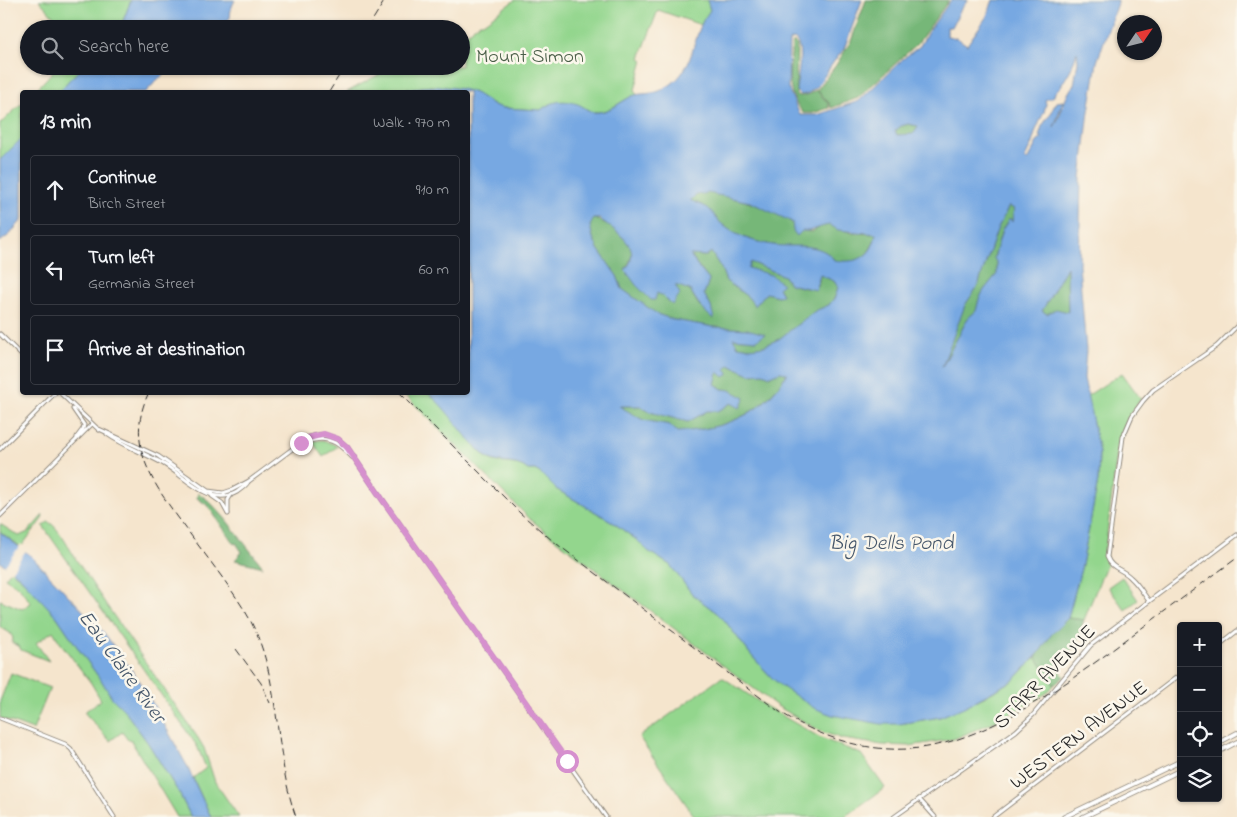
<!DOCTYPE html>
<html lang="en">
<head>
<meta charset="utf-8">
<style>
	:root { --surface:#171b24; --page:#20242c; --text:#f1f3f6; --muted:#9ea1a6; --line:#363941 }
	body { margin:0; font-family:"Indie Flower",sans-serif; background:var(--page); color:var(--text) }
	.controls { position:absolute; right:15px; bottom:15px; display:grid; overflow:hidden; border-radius:5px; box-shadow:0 1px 4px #0004 }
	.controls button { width:45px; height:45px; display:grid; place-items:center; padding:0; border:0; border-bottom:1px solid var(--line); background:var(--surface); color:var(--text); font:25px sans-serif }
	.compass { position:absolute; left:1117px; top:15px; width:45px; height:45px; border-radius:50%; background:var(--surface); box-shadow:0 1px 4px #0004; rotate:55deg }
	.stop { position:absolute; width:15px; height:15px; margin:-11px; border:4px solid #d690ce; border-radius:50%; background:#fff }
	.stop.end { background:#d690ce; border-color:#fff; box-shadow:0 1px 5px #0008 }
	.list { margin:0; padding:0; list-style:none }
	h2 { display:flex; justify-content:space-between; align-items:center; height:65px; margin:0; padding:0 20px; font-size:21px }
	h2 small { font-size:16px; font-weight:400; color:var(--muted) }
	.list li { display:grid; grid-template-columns:32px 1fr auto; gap:15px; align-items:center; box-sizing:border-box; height:70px; margin:0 10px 10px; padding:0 10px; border:1px solid var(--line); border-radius:5px }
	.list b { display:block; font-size:19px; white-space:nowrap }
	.list p { margin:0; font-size:16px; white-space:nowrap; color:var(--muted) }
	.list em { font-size:16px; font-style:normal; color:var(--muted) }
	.icon { flex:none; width:28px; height:28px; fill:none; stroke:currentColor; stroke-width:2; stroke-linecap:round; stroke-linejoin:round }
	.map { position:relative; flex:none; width:1237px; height:817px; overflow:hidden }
	.search { position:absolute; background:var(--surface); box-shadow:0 1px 4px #0004; left:20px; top:20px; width:450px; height:55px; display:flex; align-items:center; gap:12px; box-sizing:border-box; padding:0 18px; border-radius:28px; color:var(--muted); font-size:19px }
	.panel { position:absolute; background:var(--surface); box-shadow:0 1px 4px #0004; left:20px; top:90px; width:450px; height:305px; border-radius:5px }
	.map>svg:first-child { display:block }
</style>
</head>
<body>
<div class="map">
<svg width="1237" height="817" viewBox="0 0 1237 817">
	<rect width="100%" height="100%" fill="#fbf7ec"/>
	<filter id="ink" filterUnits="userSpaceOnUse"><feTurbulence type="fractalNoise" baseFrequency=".02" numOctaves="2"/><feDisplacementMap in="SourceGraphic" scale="10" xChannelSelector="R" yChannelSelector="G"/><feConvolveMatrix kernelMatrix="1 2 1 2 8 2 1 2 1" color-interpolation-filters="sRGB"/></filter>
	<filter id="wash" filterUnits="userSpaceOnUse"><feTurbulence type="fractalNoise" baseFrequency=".0096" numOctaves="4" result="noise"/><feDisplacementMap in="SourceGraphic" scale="20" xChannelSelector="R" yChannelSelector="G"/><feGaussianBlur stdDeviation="1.12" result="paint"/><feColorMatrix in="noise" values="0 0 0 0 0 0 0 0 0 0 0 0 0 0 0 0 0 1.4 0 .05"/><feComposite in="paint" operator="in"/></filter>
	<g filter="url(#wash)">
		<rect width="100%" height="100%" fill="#f5e5cd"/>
		<g fill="#93d68d" stroke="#5f805c">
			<polygon points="39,0 131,0 120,29 65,29"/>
			<path d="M515,0h192l3,10 -9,15 -43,-15 -18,48 3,2 -8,30 2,5c-15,3 -25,18 -42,17 -6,0 -10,-5 -14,-6 -14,-5 -29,-6 -40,4l-38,-2 -5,-1 -25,-15 -41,-6 -24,3 -8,3h-53l42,-23 -2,-3h74v-29l12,-8 1,-2 6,-4h3z"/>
			<polygon points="58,66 85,66 70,79 59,92 34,92"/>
			<polygon points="22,103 22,138 0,160 0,124"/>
			<polygon points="1122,373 1141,399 1130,414 1118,445 1105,551 1107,563 1084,620 1068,618 1082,565 1098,481 1099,453 1087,396"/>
			<path d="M403,393c7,0 16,-2 23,0 16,3 45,53 61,65 12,8 30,2 41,12h7l5,3 16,16 55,32 27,20 10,10 22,14 23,30 24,18 8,8 26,34 21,23 127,46 41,-7 44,-20 30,-17 22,-23 18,28 -7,8 -49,27 -44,19 -45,7 -27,-1 -39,-6 -21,-7 -45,-26 -230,-173 -18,-15z"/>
			<polygon points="323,440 338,446 323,457 312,441"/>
			<polygon points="43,515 42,519 21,547 0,532 0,524 19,536 28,532"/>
			<path d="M48,522c9,2 25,33 31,42 39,59 79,116 119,174l6,10 11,34 24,35h-28l-18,-39 13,-10 -9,-22 -154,-220z"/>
			<polygon points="11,570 32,589 57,617 80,651 103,683 112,698 124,710 148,743 179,793 191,817 177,817 130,739 128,740 122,732 110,741 84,712 101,700 91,683 59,641 53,631 36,643 49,661 21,650 19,646 12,643 13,638 10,633 0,627 0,600 22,609 31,603 19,587 5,578"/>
			<polygon points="1122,577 1138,600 1125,610 1108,587"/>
			<polygon points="11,673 50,688 33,730 0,718 0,701"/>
			<polygon points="722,677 767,707 821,738 861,754 885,788 844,817 695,817 639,737"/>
		</g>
		<g fill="#76b778" stroke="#507152">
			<polygon points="866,0 949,0 918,43 858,98 831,108 829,103 817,90 836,65 851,41"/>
			<path d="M794,42l3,3 -1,50c8,3 13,-1 20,-5l12,13 1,5 -16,5h-10c-19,-24 -13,-41 -11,-69z"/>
			<polygon points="908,124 919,126 913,134 897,135 895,131 901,126"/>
			<path d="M708,192c31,7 71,16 94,39l10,1 10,-6 8,-1 22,8 24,1c-6,24 -19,31 -42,26 -13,-19 -42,-11 -61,-15 -18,-3 -36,-8 -50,-20 -6,-4 -10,-12 -16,-17 -5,-4 -12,-5 -17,-8l7,-5z"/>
			<polygon points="1008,206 1014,209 1012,224 1002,230 994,257 997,264 997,274 984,290 979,299 976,312 968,318 940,370 965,305 978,286 997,230"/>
			<path d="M593,219c11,0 33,19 38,29 3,8 -2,15 -6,22l38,26 8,8 3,-20 16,6 8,14 15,14 -2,-11 -7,-13 5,-14 -19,-25 16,1 5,-4 10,16 5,13 22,16 7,9 11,-13 12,3 4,-2 -4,-6 -30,-21 3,-5 33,14 5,8 16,4 13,-2 2,-11 14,6 4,6 -3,10 -6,8 -14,6 -36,28 -15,7 -14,2 -12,-2 -6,-8 25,2 -10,-11 -33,-2 -40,-7 -17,-6 -35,-25 -5,-13 -19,-27 -5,-11 -3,-12z"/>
			<polygon points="1067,266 1068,312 1063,311 1047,314 1042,311"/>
			<path d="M729,365l21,9 13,-1 7,3 10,-4 7,1c-25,43 -63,56 -110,59l-7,-7 -27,-5 -26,-14h23l10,6 38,10 19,-11h11l13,-8 10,4 -11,-17 -8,-1 -7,-5 3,-12 11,2 -4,-4z"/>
			<polygon points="198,493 209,501 224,517 263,567 235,560 242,552 236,543 234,544 208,506 197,498"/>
			<polygon points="1068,618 1084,620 1076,644 1058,667 1064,677 1054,685 1036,657 1051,635"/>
		</g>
		<g fill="#77a8e2" stroke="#516a86" fill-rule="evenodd">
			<polygon points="131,0 235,0 231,8 230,18 218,29 120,29"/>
			<path d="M707,0h155l-18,49 -9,11 -18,27 -10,7 -7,1 -4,-4c1,-12 9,-46 -2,-52l-5,2 -1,47 12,27h17l42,-14 45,-43 16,-12 8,-14 23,-32h17l-7,9 -9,18h-5v9l10,2 10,7 20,-29 6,-16h125l-21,62 -8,49 -8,67 -2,87 7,85 -2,28 15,75 -1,28 -16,84 -14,53 -17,17 -12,18 -25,27 -50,27 -24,10 -23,4 -18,3h-18l-49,-9 -18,-7 -33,-22 -9,-8 -21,-23 -26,-34 -8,-8 -24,-18 -23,-30 -22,-14 -10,-10 -27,-20 -55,-32 -16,-16 -5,-3h-7c-12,-11 -31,-4 -43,-14 -22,-19 -35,-45 -57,-63l40,-1v-300h-68c18,-8 56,-7 75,1 9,5 17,13 28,15l38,2c12,-10 24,-11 39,-5 4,2 8,6 13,7 15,2 27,-10 39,-16 10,-4 21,0 33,-8 27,-15 26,-40 37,-65 2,-5 5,-8 8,-13zM1077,52l1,9 -4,24c-8,7 -13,31 -20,42l9,-26 -6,1 -4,6v2l-11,16 -3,10 3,2 -5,4 -10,19 -2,-3 7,-15 4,-13 8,-18 2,-8 -1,-4 9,-4 1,-4 6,-6 10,-17zM908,124l10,2 -5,8 -16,1 -2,-4 6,-5zM708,193l42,9 42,20 1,9 4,5 5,-5c11,1 17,-5 28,-6l8,5 38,4c-4,24 -20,30 -42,26 -13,-19 -41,-12 -61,-15 -18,-3 -36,-8 -50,-20 -6,-4 -9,-12 -15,-17 -5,-3 -12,-5 -18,-8l7,-5zM1009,206l5,3 -2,13 -2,-4 -8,12 -8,28 3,6v10l-13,16 -5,9 -3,12 -8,7 -26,49 23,-62 13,-19 19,-56zM593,219h7c11,9 36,23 31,40 0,4 -4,8 -6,11l11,15 15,15h4l2,-7 6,3 9,9 8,-11 -5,-9 15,5c7,11 13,22 24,29l-3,-12 -7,-13 5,-14 -10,-12 -9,-13 16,1 5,-4 10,16 5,13 22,16 7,9 11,-13 12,3 4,-1 -4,-7 5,-4 -12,-9 -23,-7 3,-6 33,14 5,8 27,6 4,-15 14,6 4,6 -3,10 -6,8 -14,6 -36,28 -15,7 -14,2 -12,-2 -5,-8 24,2 8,-6 -18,-5 -33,-2 -40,-7 -17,-6 -35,-25 -5,-13 -19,-27 -5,-11 -3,-12zM1067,267l1,45 -12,-3 -9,5 -5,-3zM729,365l21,9 13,-1 7,3 10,-4 7,1c-24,43 -63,56 -110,59l-7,-7 -27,-5 -24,-14h21l10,6 38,10 19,-11h11l13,-8 9,5 5,-10 -15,-8 -8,-1 -7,-5 3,-12 6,5 5,-3 -4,-4z"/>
			<polygon points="85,66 176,66 157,80 146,92 59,92 70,79"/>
			<polygon points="22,138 22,220 9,235 0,242 0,160"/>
			<polygon points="0,532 31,556 104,633 135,675 153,704 186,764 211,817 191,817 179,793 148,743 124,710 112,698 103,683 80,651 57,617 17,574 0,562"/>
		</g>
		<polygon fill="#f5e5cd" points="21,544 27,549 11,572 4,567"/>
	</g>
	<g filter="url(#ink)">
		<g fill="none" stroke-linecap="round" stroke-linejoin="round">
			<defs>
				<g id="tertiary">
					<polyline points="0,449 56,392"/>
					<path d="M1149,601c-6,-8 -11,-17 -18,-23 -8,-9 -20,-9 -24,-21l16,-120 9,-21 11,-15 10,-11 64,-44 20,-20"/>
					<polyline points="1218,646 1237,631"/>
					<polyline points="0,718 65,744 71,749 114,817"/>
					<polyline points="919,799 935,817"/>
					<polyline points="894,817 1016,731 1033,715 1091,645 1237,535"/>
					<polyline points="993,817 1181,674"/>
				</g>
				<g id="secondary">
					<polyline points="0,334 22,356"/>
					<polyline points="59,392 99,430"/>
					<polyline points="73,409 84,425 83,429 77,437 77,439"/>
					<polyline points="99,429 158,456 208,491 223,493 232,490 249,481 307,438 317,435 326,435 338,439 347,447 382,499 606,817"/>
					<path d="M107,434c17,12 37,19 55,29 22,12 47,45 75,29 4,-3 9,-6 11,-10"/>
					<path d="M299,446c5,-2 10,-5 15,-6 17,-4 27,6 38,17"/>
					<polyline points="212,496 222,503 228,514"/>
					<polyline points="228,513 228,500 231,495"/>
					<polyline points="0,516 92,424"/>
				</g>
				<g id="primary">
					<polyline points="1218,743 1237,733"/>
					<polyline points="1218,752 1237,742"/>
					<polyline points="1064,817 1181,761"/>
					<polyline points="1083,817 1181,770"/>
				</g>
			</defs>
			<use href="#tertiary" stroke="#90887c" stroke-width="5"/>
			<use href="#secondary" stroke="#90887c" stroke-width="5"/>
			<use href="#primary" stroke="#90887c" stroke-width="5.5"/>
			<use href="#tertiary" stroke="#fff" stroke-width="3"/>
			<use href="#secondary" stroke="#fff" stroke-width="3"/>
			<use href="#primary" stroke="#fff" stroke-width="4"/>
			<g stroke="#2b2b2b" stroke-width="1" stroke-dasharray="8 4" stroke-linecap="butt">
				<polyline points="367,29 385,0"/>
				<polyline points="329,92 345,66"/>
				<path d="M149,392c-26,54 6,94 36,135 20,28 42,55 60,84 38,62 27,139 51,206"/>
				<path d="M399,392l121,121 33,28 224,169c43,28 92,44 143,38 76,-10 159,-73 219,-118 33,-24 65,-48 98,-72"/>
				<polyline points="236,649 261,683 270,703"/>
			</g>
		</g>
	</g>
	<g fill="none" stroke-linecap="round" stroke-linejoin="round" filter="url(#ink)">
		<polyline stroke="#d690ce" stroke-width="6" points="301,443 308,438 324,434 338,439 347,447 382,499 567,761"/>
	</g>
	<g text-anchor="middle" stroke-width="5" stroke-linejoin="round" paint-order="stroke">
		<g font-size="20" fill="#4a5e48" stroke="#fbf7ec">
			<text x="530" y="62">Mount Simon</text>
		</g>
		<g font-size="20" fill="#2b2b2b" stroke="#fbf7ec">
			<text transform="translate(1044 676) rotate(-46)" y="7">STARR AVENUE</text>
			<text transform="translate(1078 734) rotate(-37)" y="7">WESTERN AVENUE</text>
		</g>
		<g font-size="21" font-style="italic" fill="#46576b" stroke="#fbf7ec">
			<text x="891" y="549">Big Dells Pond</text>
			<text transform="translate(123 666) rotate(54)" y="7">Eau Claire River</text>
		</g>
	</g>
</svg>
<div class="controls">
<button>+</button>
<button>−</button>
<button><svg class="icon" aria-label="locate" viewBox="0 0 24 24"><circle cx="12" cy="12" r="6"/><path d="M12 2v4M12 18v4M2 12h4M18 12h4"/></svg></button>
<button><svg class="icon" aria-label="layers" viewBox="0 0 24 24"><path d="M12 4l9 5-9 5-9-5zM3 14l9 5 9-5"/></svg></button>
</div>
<svg class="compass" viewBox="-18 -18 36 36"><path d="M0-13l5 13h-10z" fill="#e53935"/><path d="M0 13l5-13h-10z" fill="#9ea1a6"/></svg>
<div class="stop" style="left:567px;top:761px"></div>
<div class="stop end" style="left:301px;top:443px"></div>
<div class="search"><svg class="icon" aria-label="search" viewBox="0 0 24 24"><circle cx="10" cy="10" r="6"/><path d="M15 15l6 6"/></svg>Search here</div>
<section class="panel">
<h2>13 min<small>Walk · 970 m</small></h2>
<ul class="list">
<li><svg class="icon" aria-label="ahead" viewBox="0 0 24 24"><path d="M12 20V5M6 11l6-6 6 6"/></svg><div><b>Continue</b><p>Birch Street</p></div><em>910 m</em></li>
<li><svg class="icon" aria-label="left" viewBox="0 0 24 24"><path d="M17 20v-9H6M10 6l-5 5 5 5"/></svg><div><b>Turn left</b><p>Germania Street</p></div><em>60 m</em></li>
<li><svg class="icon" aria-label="arrive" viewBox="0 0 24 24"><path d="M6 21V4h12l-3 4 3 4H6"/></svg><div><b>Arrive at destination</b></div></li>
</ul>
</section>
</div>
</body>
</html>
